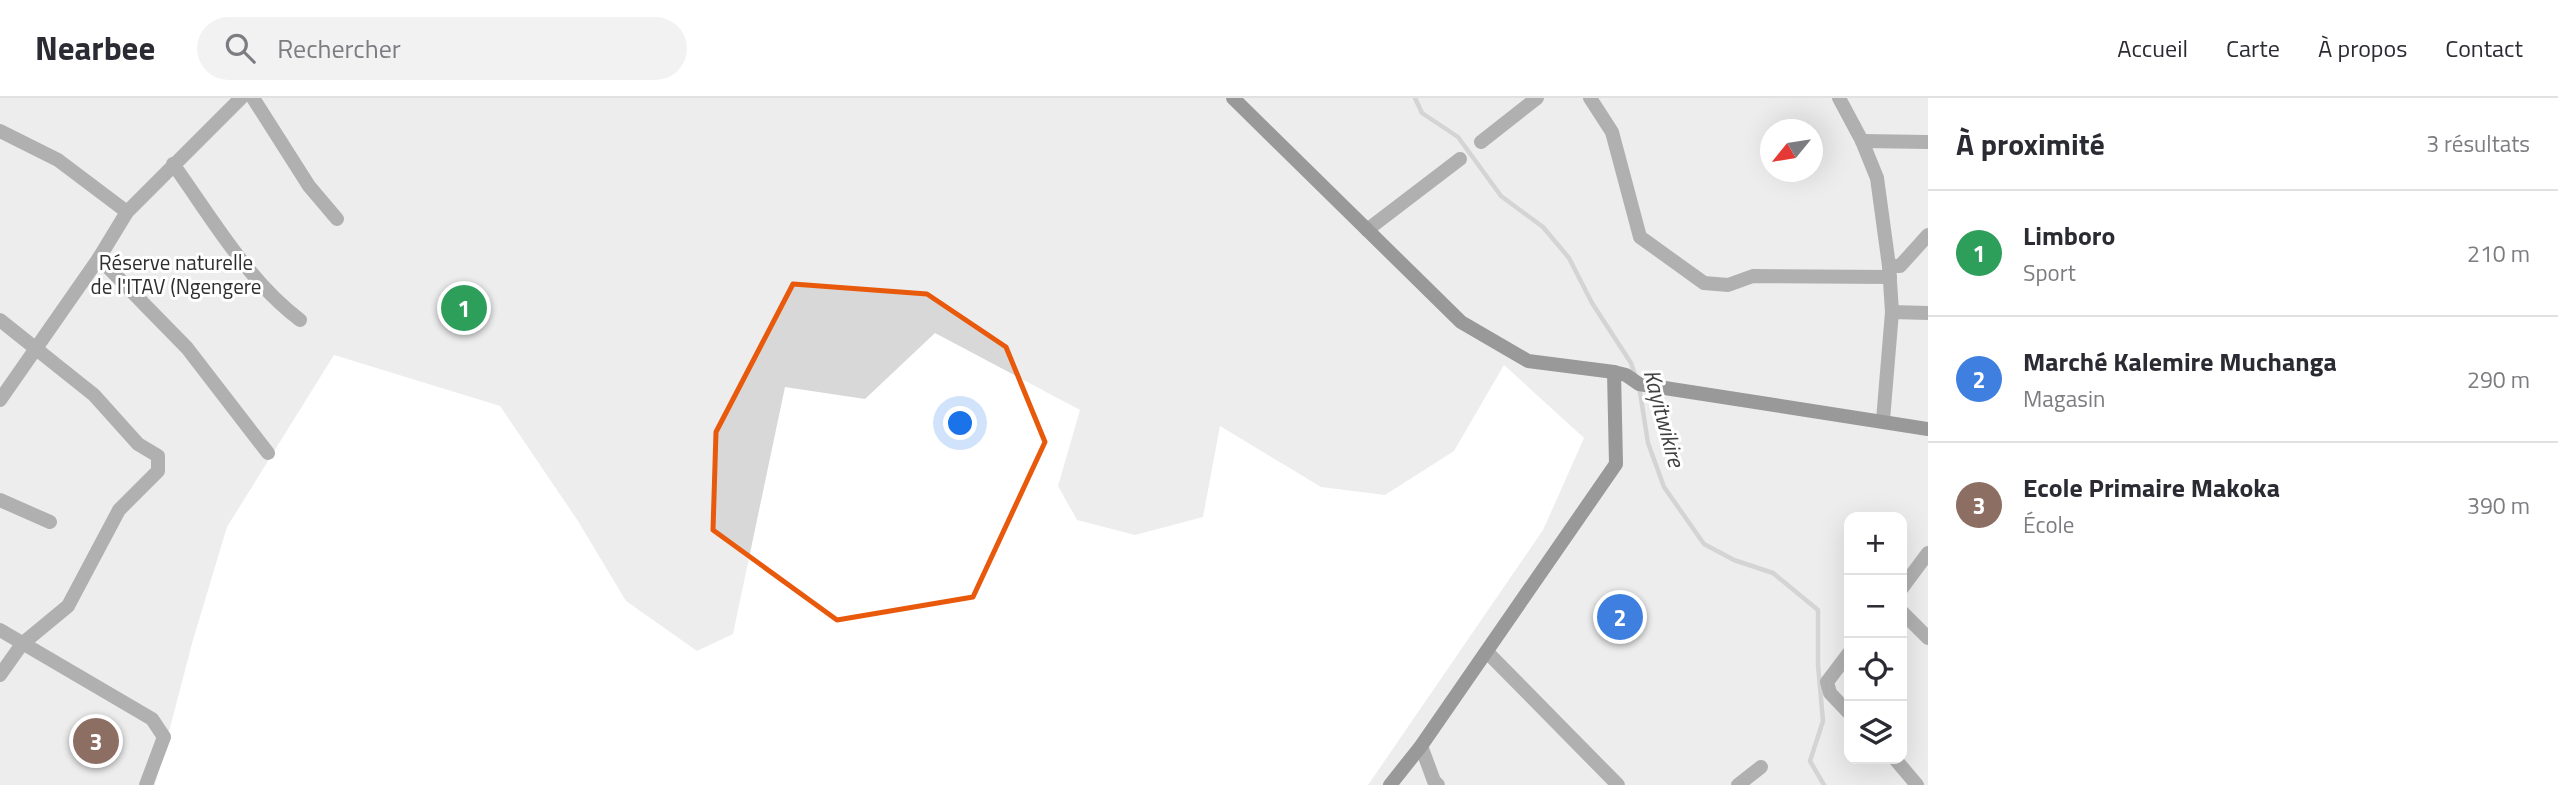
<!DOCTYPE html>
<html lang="fr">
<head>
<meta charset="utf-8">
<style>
	:root { --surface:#fff; --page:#f2f2f3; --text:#2b2b33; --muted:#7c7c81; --line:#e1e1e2; --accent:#111827 }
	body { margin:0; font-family:"Titillium Web",sans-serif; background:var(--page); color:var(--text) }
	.controls { position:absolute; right:21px; bottom:21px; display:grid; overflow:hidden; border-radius:14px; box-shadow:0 7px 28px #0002 }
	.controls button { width:63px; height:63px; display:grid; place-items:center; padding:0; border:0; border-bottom:2px solid var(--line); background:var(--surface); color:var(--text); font:35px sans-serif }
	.compass { position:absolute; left:1760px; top:21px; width:63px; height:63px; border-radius:50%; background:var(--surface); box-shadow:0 7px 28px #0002; rotate:240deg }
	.you { position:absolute; left:961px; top:326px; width:24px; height:24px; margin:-18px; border:5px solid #fff; border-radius:50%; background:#1a73e8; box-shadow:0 0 0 10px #1a73e833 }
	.badge { display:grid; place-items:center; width:46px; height:46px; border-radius:50%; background:var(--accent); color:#fff; font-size:23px; font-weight:700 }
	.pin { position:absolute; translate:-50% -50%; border:4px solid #fff; box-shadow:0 2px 7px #0006 }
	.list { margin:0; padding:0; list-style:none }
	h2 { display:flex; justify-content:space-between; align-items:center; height:91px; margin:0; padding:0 28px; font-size:30px }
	h2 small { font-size:23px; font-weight:400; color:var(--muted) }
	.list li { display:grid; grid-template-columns:46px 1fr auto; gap:21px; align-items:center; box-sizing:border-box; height:126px; padding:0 28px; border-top:2px solid var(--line) }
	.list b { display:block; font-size:26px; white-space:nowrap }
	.list p { margin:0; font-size:23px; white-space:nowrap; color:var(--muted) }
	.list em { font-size:23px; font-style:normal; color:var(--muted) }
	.icon { flex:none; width:38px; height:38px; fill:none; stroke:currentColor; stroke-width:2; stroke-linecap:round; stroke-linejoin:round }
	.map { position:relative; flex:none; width:1928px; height:687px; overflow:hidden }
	header { display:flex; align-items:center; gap:42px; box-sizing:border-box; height:98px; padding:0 35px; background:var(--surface); border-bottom:2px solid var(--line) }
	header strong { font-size:33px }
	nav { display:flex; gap:38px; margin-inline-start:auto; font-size:24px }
	.search { width:490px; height:63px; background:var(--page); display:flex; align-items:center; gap:18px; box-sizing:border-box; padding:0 24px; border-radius:38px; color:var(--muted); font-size:26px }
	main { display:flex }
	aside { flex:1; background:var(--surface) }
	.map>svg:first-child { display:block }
</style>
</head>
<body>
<header>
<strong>Nearbee</strong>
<div class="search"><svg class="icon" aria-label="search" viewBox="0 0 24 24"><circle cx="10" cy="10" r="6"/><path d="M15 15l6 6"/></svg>Rechercher</div>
<nav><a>Accueil</a><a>Carte</a><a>À propos</a><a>Contact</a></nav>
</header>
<main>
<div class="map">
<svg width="1928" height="687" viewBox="0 0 1928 687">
	<rect width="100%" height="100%" fill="#fff"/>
	<path fill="#d8d8d8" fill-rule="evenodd" d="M0,0h1928v687h-560l175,-255 41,-92 -80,-73 -50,86 -69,44 -64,-8 -101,-61 -17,91 -68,18 -58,-15 -19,-34 22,-76 -145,-77 -70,66 -80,-12 -52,247 -36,17 -71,-50 -48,-80 -78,-115 -166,-51 -107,172 -34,113 -38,145h-155zM1770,32h42v42h-42zM1849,419h53v242h-53z"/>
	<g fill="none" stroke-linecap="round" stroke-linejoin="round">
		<g stroke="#9f9f9f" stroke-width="4.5">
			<polyline points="1415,0 1422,15 1458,39 1501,98 1543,129 1569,160 1592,205 1631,265 1636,280"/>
			<polyline points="1639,288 1648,345 1664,389 1704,446 1734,462 1773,475 1818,512 1818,567 1823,623 1810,663 1824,687"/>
		</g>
		<g stroke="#515151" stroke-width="14">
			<polyline points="253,0 309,88 337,121"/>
			<polyline points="1590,0 1612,34 1640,139 1704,185 1728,187 1753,178 1890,179"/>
			<polyline points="1839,0 1862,43 1877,80 1889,168 1892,214 1883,322"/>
			<polyline points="0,33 58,62 127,114"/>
			<polyline points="1862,43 1928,44"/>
			<polyline points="1481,44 1537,0"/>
			<path d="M173,66c39,54 74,116 127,156"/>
			<polyline points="1367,132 1460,61"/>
			<polyline points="99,160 187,250 268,355"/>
			<polyline points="1889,168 1900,168 1928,137"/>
			<polyline points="1892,214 1928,215"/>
			<polyline points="0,222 94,297 138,346 158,358 158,373 119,412 68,508 22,546 0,577"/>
			<polyline points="0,302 99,160 127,114 241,0"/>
			<polyline points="0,402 50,424"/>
			<polyline points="1902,490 1928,455"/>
			<polyline points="1902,514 1928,540"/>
			<polyline points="0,532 152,621 164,639 146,687"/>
			<polyline points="1487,554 1618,687"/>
			<polyline points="1849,555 1827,584 1830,595 1849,615"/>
			<polyline points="1421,648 1434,683 1438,687"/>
			<polyline points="1895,661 1917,687"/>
			<polyline points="1738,687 1761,669"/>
		</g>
		<g stroke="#1e1e1e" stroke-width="14">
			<polyline points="1233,0 1461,224 1528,263 1614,274 1626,277 1639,286 1928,331"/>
			<polyline points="1390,687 1421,648 1616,366 1614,274"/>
		</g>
	</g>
	<path d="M0 0H1928V687H0ZM793,186l134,10 79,53 39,95 -72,155 -136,23 -124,-90 3,-98z" fill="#fff" fill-opacity=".55" fill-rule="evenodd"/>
	<path fill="none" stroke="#e8590c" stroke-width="5" stroke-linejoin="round" d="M793,186l134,10 79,53 39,95 -72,155 -136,23 -124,-90 3,-98z"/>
	<g text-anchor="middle" stroke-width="6" stroke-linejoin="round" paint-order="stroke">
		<g font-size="21" fill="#2f2f2f" stroke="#fff">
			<text x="176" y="172">Réserve naturelle<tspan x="176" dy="24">de l'ITAV (Ngengere</tspan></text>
		</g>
		<g font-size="23" font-style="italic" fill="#404040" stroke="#fff">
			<text transform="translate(1664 320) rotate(75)" y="8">Kayitwikire</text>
		</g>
	</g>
</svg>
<div class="controls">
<button>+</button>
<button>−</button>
<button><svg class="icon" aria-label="locate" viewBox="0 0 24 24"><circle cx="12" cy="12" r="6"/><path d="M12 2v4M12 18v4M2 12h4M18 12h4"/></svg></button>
<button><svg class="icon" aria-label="layers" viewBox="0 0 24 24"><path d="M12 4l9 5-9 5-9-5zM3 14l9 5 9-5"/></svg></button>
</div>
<svg class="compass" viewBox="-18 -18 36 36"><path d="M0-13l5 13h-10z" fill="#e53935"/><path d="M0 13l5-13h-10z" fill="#7c7c81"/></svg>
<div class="you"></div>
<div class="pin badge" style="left:464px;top:210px;background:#2e9e5b">1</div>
<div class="pin badge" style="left:1620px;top:519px;background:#3f7fe0">2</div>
<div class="pin badge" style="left:96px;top:643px;background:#8d6e63">3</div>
</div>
<aside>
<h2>À proximité<small>3 résultats</small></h2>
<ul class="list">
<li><span class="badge" style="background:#2e9e5b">1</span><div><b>Limboro</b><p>Sport</p></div><em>210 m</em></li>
<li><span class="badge" style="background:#3f7fe0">2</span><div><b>Marché Kalemire Muchanga</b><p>Magasin</p></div><em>290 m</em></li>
<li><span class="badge" style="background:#8d6e63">3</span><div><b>Ecole Primaire Makoka</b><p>École</p></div><em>390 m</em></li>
</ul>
</aside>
</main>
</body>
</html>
